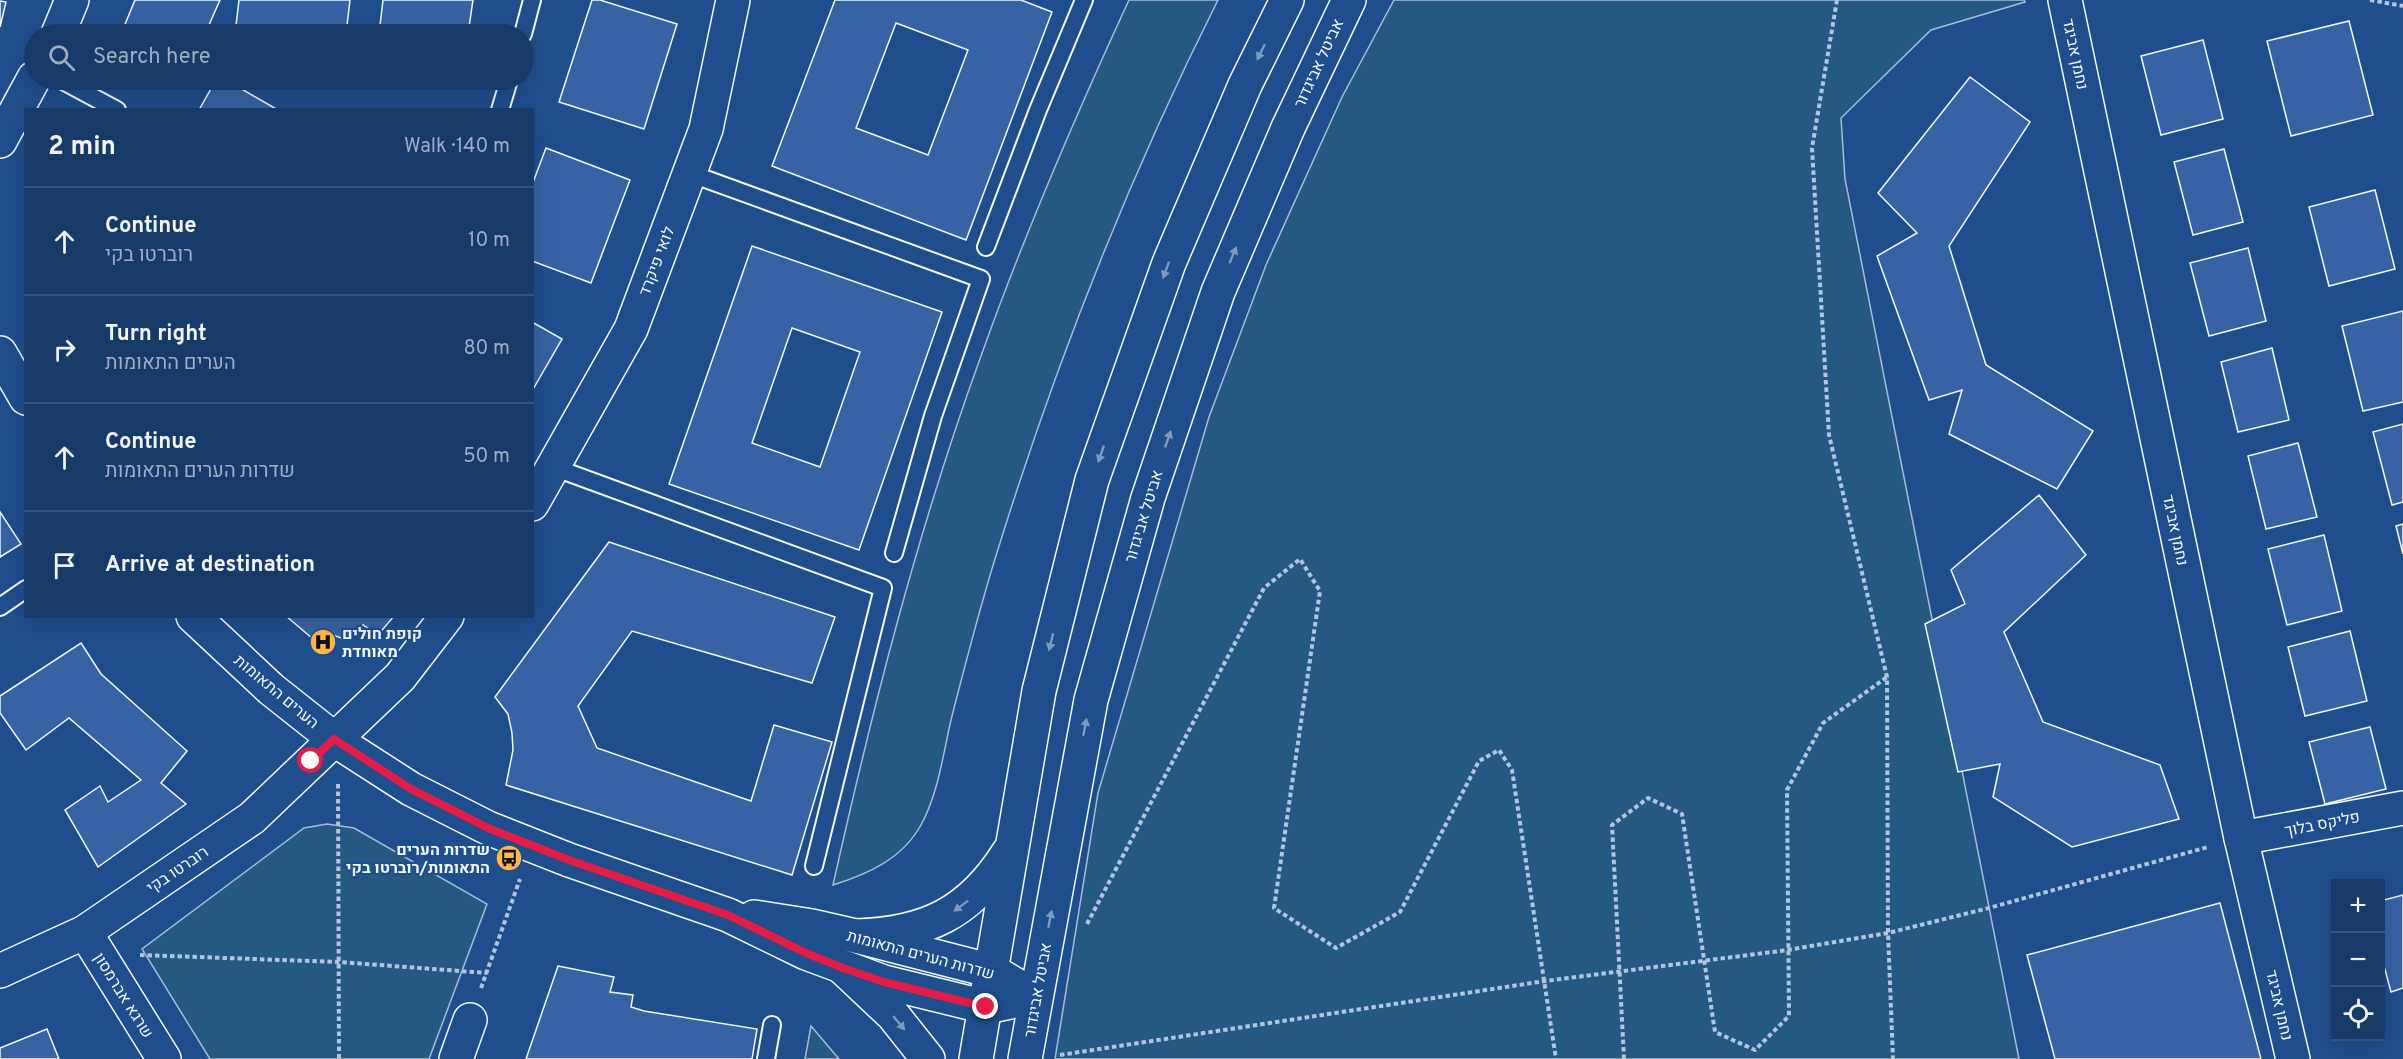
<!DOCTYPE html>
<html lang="en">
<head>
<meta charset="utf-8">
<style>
	:root { --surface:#173a69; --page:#244571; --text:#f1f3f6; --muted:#9eadc0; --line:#36547d }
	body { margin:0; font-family:Overpass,Heebo,sans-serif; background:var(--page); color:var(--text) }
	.controls { position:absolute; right:18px; bottom:18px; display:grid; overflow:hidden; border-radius:0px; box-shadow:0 6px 24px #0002 }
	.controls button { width:54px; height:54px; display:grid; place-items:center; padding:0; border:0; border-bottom:2px solid var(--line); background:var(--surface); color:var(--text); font:30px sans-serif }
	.stop { position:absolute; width:18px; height:18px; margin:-14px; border:4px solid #e11d48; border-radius:50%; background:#fff }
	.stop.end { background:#e11d48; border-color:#fff; box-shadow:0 2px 6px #0008 }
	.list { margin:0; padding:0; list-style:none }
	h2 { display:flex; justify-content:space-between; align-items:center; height:78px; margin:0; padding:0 24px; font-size:26px }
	h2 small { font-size:20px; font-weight:400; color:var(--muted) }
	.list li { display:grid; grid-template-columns:39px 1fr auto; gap:18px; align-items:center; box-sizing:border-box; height:108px; padding:0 24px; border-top:2px solid var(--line) }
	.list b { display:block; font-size:22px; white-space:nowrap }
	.list p { margin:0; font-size:20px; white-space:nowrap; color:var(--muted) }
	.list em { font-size:20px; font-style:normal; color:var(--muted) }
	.icon { flex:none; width:33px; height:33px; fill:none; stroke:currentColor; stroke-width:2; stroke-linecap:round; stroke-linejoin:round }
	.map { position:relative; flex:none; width:2403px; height:1059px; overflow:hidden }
	.search { position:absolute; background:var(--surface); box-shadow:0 6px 24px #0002; left:24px; top:24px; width:510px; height:66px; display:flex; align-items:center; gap:15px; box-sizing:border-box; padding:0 21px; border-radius:33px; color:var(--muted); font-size:22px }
	.panel { position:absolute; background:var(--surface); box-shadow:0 6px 24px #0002; left:24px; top:108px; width:510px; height:510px; border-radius:0px }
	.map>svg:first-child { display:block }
</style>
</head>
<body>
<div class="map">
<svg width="2403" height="1059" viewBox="0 0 2403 1059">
	<rect width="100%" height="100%" fill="#1f4e8c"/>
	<g fill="#245a82" stroke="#a8bbd7" stroke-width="1.5">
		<path d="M1129,0h89c-88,175 -160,357 -218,543 -19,59 -34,118 -49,177 -8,35 -13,74 -30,105 -19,34 -53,49 -88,60 40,-179 85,-356 148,-529 43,-121 94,-239 148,-356z"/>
		<polygon points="1394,0 2024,0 2025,2 1931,30 1841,118 1845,179 2019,1059 1055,1059 1098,793 1209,417 1266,265 1342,97"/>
		<polygon points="327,824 354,828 487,904 429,1059 210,1059 142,949 304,828"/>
		<polygon points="811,1026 839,1059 805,1059"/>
	</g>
	<g fill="#3563a3" stroke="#f2f6ff" stroke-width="1.5" fill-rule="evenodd">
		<polygon points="135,0 220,0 205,34 121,34"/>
		<polygon points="239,0 350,0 346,34 235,34"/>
		<polygon points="383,0 473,0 468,34 379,34"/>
		<polygon points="592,0 600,0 677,24 644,129 559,102"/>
		<path d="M835,0h186l31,12 -86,228 -194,-74zM896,23l72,27 -40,105 -72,-27z"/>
		<polygon points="0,1 6,2 0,27"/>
		<polygon points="2349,21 2373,115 2291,136 2267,41"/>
		<polygon points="2203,40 2223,119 2161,135 2141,56"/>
		<polygon points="1970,77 2030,122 1949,246 1986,365 2093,431 2057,489 1949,434 1962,390 1929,400 1877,256 1917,233 1878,193"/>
		<polygon points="166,80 186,80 183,86"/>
		<polygon points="216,80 226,80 278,110 199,110"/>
		<polygon points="396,80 462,80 461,88"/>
		<polygon points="546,148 630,180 591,283 532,261 532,185"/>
		<polygon points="2224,149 2243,222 2193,235 2174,162"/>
		<polygon points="2375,190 2395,269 2329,286 2309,207"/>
		<path d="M752,246l190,66 -83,238 -190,-66zM792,328l68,24 -40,115 -68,-24z"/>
		<polygon points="2248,248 2266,321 2209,336 2190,263"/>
		<polygon points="2403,311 2403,402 2363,411 2342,326"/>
		<polygon points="532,322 562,339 532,391"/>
		<polygon points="2272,348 2289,420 2238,432 2221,362"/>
		<polygon points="2403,424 2403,502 2392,505 2373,432"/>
		<polygon points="2298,443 2317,517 2266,529 2248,456"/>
		<polygon points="2039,495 2086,555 2004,632 2043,722 2160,765 2179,819 2072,847 1993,797 2000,764 1958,772 1925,624 1965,604 1951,570"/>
		<polygon points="0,512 21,544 0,557"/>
		<polygon points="2403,524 2403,554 2396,526"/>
		<polygon points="2324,535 2342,611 2287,625 2268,549"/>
		<polygon points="609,542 835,617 812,683 632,631 578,706 597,748 751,801 774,725 832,742 792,875 506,785 513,750 512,733 508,714 495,697"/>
		<polygon points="286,616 394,616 378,635 363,625 344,639 321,631 312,638"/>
		<polygon points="2350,631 2367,701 2305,716 2288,647"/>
		<polygon points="81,643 101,674 187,751 161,783 186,804 98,867 65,810 100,786 108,802 141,780 69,718 26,750 0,713 0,696"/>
		<polygon points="2370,727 2386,789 2325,804 2309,742"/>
		<polygon points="2403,895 2403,988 2391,992 2380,951 2380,901"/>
		<polygon points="2220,903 2261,1059 2055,1059 2027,955"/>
		<polygon points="558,966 614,977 610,992 633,995 631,1007 644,1011 757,1029 752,1059 526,1059"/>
		<polygon points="47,1029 59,1059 0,1059 0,1048"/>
	</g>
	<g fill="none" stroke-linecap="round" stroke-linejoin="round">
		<defs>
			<g id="service">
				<polyline points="523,34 532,0"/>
				<polyline points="61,80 117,110"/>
				<polyline points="500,110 509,80"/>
				<polyline points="689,173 981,279 933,416 894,553"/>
				<polyline points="986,247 1038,110 1084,0"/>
				<polyline points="553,467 883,588 814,866"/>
				<polyline points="0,607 26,589"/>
				<polyline points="766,1059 772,1025"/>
			</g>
			<g id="minor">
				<polyline points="2065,0 2241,838 2293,1059"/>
				<polyline points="58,34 72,0"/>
				<polyline points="0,141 34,78"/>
				<polyline points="532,504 631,329 706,129 733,0"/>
				<polyline points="2241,838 2403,808"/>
				<polyline points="85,932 164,1059"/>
				<polyline points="0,971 85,932 252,818 400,677 447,616"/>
				<polyline points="456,1059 470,1020"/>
			</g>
			<g id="tertiary">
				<polyline points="0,353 26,398"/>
				<polyline points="193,616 271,689 338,742 411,789 488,828 569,860 728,915 806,953 884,982 986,1007 1035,997"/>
				<polyline points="754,917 812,926 856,936 992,971 1016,985"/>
			</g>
			<g id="primary">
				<path d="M856,936c70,-2 114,-23 152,-83"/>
				<polyline points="843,968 893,1015 928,1059"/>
				<polyline points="976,1059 1039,691 1092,480 1169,263 1245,85 1287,0"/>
				<polyline points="1025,1059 1091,700 1148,498 1218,292 1288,128 1349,0"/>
			</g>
		</defs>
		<use href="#service" stroke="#f2f6ff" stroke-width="20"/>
		<use href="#minor" stroke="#f2f6ff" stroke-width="36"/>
		<use href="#tertiary" stroke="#f2f6ff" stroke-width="36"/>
		<use href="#primary" stroke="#f2f6ff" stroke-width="36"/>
		<g stroke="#b3c4dc" stroke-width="4" stroke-dasharray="4.5 3" stroke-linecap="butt">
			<polyline points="1837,0 1812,148 1829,435 1887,677 1888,933 1893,1059"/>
			<polyline points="2370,0 2403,6"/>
			<polyline points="338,784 339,1059"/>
			<polyline points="1087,924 1264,588 1300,559 1320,591 1274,908 1336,948 1400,912 1479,761 1499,750 1512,770 1556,1059"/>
			<polyline points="140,955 339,962 487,973"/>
			<polyline points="481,988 520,879"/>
			<polyline points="1060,1055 1545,981 1788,950 1888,933 1989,908 2208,847"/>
			<polyline points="1624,1059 1612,825 1648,798 1682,814 1715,1032 1755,1050 1789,1016 1787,790 1823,723 1887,677"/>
		</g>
		<use href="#service" stroke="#1f4e8c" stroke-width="16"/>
		<use href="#minor" stroke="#1f4e8c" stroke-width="33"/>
		<use href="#tertiary" stroke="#1f4e8c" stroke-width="33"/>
		<use href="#primary" stroke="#1f4e8c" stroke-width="33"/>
	</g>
	<defs><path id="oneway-solid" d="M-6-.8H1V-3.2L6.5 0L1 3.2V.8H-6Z" transform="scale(1.5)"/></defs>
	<g fill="#7e9ac0">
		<use href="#oneway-solid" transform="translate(1261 52) rotate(116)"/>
		<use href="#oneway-solid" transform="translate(1233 255) rotate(-67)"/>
		<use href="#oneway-solid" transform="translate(1166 270) rotate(110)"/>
		<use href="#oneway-solid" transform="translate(1168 439) rotate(-71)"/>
		<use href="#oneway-solid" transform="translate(1101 454) rotate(109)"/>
		<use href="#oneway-solid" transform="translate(1051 642) rotate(104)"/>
		<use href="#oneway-solid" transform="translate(1085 727) rotate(-79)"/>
		<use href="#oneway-solid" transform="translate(961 906) rotate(143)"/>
		<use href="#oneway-solid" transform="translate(1050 919) rotate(-79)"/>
		<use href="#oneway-solid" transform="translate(899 1023) rotate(50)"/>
	</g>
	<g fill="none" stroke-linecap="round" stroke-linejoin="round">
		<polyline stroke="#e11d48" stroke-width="8" points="311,761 334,739 411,789 488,828 569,860 728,915 806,953 843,968 884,982 986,1007"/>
	</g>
	<defs>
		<symbol id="hospital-disc" viewBox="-11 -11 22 22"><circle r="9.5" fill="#ffb74d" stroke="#1f4e8c"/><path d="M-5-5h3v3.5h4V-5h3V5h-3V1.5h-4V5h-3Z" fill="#111"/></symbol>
		<symbol id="bus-disc" viewBox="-11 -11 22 22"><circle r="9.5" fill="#ffb74d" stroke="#1f4e8c"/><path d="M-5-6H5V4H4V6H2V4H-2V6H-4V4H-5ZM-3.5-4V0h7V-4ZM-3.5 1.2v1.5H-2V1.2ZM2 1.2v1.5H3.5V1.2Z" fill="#111"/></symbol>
	</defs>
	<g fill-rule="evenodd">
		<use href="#hospital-disc" x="308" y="627" width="30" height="30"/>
		<use href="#bus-disc" x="494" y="843" width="30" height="30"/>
	</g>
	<g text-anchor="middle" stroke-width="4.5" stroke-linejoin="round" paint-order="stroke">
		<g font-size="16" fill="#f2f6ff" stroke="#1f4e8c">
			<text transform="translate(2076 54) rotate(78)" y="6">נחמן אביגד</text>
			<text transform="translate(1318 63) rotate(-65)" y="6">אביטל אביגדור</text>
			<text transform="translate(656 261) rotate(-69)" y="6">לואי פיקרד</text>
			<text transform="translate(1143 516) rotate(-73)" y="6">אביטל אביגדור</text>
			<text transform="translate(2176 530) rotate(78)" y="6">נחמן אביגד</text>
			<text transform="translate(277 691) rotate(40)" y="6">הערים התאומות</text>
			<text transform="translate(2322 823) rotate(-11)" y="6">פליקס בלוך</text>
			<text transform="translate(177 869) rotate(-34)" y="6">רוברטו בקי</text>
			<text transform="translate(921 954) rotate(15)" y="6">שדרות הערים התאומות</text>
			<text transform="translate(1037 990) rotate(-80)" y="6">אביטל אביגדור</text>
			<text transform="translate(124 995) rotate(58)" y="6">שרגא אברמסון</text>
			<text transform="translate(2280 1005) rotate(77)" y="6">נחמן אביגד</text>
		</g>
		<g font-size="16" font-weight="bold" fill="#f2f6ff" stroke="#1f4e8c" text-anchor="start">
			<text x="342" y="639">קופת חולים<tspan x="342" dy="18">מאוחדת</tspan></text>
			<text x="490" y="855" text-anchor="end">שדרות הערים<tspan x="490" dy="18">התאומות/רוברטו בקי</tspan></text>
		</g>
	</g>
</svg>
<div class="controls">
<button>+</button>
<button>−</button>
<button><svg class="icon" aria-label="locate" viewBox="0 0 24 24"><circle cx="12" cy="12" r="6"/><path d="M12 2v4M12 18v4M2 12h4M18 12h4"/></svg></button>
</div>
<div class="stop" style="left:311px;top:761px"></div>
<div class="stop end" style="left:986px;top:1007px"></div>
<div class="search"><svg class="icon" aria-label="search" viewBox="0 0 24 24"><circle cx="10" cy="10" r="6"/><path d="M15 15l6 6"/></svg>Search here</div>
<section class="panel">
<h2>2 min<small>Walk · 140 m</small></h2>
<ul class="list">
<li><svg class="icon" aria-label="ahead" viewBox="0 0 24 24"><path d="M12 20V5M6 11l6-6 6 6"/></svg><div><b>Continue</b><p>רוברטו בקי</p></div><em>10 m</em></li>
<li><svg class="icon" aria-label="right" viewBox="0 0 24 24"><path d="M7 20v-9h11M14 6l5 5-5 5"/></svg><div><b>Turn right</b><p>הערים התאומות</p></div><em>80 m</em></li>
<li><svg class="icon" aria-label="ahead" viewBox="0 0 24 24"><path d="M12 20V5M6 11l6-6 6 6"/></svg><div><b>Continue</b><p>שדרות הערים התאומות</p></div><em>50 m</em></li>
<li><svg class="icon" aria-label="arrive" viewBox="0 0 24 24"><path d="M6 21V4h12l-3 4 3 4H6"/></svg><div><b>Arrive at destination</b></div></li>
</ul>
</section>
</div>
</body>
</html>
